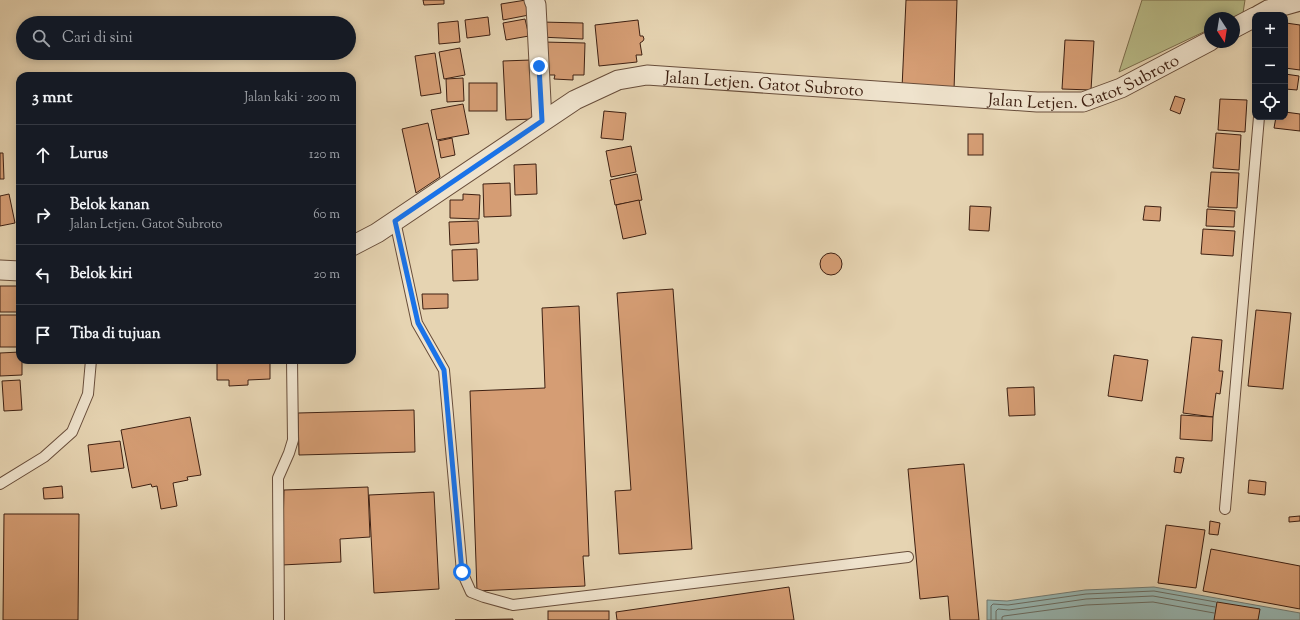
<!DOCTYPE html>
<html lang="id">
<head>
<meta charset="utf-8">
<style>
	:root { --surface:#171b24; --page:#20242c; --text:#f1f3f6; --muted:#9ea1a6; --line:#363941 }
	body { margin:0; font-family:"Sorts Mill Goudy",serif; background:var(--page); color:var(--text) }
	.controls { position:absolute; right:12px; top:12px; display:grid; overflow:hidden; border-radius:8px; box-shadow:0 2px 10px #0003 }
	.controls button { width:36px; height:36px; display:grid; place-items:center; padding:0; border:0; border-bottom:1px solid var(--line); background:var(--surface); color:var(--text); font:20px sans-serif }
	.compass { position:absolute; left:1204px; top:12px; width:36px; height:36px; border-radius:50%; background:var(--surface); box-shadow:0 2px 10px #0003; rotate:168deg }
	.stop { position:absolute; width:12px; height:12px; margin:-9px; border:3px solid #1a73e8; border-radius:50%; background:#fff }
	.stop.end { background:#1a73e8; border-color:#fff; box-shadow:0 1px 4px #0008 }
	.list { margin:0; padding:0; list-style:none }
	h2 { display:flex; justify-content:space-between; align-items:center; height:52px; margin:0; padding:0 16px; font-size:17px }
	h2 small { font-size:13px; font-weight:400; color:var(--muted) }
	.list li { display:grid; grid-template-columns:26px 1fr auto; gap:12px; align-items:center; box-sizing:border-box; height:60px; padding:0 16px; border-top:1px solid var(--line) }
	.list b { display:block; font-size:15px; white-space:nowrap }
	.list p { margin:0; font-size:13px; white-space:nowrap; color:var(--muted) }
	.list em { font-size:13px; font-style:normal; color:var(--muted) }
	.icon { flex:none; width:22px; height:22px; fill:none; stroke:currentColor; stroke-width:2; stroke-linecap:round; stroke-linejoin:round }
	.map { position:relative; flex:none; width:1300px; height:620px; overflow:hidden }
	.search { position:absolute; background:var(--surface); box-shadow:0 2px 10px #0003; left:16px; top:16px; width:340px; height:44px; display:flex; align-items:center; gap:10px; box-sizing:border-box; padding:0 14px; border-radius:22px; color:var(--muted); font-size:15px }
	.panel { position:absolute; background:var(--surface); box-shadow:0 2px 10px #0003; left:16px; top:72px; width:340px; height:292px; border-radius:12px }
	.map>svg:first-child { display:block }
</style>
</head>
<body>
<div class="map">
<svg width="1300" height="620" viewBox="0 0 1300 620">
	<rect width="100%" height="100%" fill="#e6d4b2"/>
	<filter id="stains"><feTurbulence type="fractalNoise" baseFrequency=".005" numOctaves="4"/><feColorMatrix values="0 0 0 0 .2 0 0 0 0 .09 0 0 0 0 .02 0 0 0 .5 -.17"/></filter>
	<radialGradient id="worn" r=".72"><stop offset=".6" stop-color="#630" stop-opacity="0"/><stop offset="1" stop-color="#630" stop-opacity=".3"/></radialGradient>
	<polygon fill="#b9bc89" stroke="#7c6e4e" points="1142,0 1245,0 1243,13 1232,18 1210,18 1210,29 1119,72"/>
	<polygon fill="#97b7b3" stroke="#737b73" points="1154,587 1300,613 1300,620 987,620 987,600 1007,601 1085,590"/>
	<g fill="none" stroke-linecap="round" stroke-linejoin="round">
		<g stroke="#6a6c62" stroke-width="1">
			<polyline points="991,620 991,606 993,604 1008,605 1086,594 1154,591 1216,602"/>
			<polyline points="996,620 996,611 998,609 1009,610 1086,599 1153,596 1215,607"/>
			<polyline points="1002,620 1002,617 1004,616 1086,605 1153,602 1214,613"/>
		</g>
	</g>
	<g fill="#d59d74" stroke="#3e2012">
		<polygon points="423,0 444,0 444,4 424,5"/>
		<polygon points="526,0 529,15 503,20 501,4"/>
		<polygon points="906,0 957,0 954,90 902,88"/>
		<polygon points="488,17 490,35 467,38 465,20"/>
		<polygon points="525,19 529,36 506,40 503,23"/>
		<polygon points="638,20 640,36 643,36 644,39 643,41 640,43 642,55 636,55 637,62 599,66 595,25"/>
		<polygon points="458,21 460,42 439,44 438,23"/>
		<polygon points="541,22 583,23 583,39 540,37"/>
		<polygon points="1286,23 1300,25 1300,70 1285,68"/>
		<polygon points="1065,40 1094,41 1091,90 1062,89"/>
		<polygon points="543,42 585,43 584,75 573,75 573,80 554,79 555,75 542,75"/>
		<polygon points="460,48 465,75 444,79 439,52"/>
		<polygon points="435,53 441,93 421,96 415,56"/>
		<polygon points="531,60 534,119 506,120 503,61"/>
		<polygon points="1285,74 1299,76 1297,90 1285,89"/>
		<polygon points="463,78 464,101 447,102 446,79"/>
		<rect x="469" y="83" width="28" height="28"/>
		<polygon points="1175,96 1185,99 1180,114 1170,110"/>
		<polygon points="1220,99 1247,100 1245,132 1218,130"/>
		<polygon points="463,104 469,134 437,140 431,110"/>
		<polygon points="604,111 626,113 623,140 601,138"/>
		<polygon points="1285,112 1300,114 1300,131 1274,128 1276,117 1285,117"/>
		<polygon points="428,123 440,177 416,193 402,129"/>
		<polygon points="1216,133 1241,135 1239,170 1213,168"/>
		<rect x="968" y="134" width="15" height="21"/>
		<polygon points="452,138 455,155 441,158 438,141"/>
		<polygon points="631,146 636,172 611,177 606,151"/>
		<polygon points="0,153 3,153 4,179 0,179"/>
		<polygon points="536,164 537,194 515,195 514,165"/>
		<polygon points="1211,172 1239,173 1237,208 1208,207"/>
		<polygon points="637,174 642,200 615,205 610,180"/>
		<polygon points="510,183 511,216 484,217 483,184"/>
		<polygon points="9,194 15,223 0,226 0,196"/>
		<polygon points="463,194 480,195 479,219 450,218 450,200 463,200"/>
		<polygon points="639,200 646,234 623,239 616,205"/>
		<polygon points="970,206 991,207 989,231 969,230"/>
		<polygon points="1145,206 1161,207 1160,221 1143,220"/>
		<polygon points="1207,209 1235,211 1234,227 1206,226"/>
		<polygon points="478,221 479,243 450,245 449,222"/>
		<polygon points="1203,229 1235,231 1233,256 1201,254"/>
		<polygon points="477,249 478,280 453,281 452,250"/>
		<circle cx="831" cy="264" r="11"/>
		<rect x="0" y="286" width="20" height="26"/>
		<polygon points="673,289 692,549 619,554 615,491 631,490 617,293"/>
		<polygon points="422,294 448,294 448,308 423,309"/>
		<polygon points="579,306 589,556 583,556 585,586 477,591 470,391 545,388 542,308"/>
		<polygon points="1256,310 1291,313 1283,389 1248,386"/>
		<rect x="0" y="315" width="20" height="32"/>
		<polygon points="1192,337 1222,340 1219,371 1223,371 1220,394 1216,393 1213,417 1183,413"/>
		<polygon points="20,352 20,360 22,360 22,375 0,376 0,353"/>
		<polygon points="1114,355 1148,360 1142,401 1108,396"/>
		<polygon points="217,360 270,360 270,379 248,380 248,385 229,386 229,380 217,380"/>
		<polygon points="20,380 22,410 4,411 2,381"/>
		<polygon points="1034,387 1035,415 1009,416 1007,388"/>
		<polygon points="414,410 415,452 299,455 298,413"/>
		<polygon points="1181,415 1213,417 1212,441 1180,439"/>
		<polygon points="190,417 201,475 187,477 188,480 173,483 177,506 161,509 157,486 152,487 151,484 132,488 121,430"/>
		<polygon points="120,441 124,468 91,472 88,445"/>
		<polygon points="1176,457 1184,458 1181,473 1174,472"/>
		<polygon points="964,464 979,620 950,620 948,596 920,599 908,469"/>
		<polygon points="1249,480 1266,482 1265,495 1248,493"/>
		<polygon points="62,486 63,498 44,499 43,488"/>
		<polygon points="368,487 370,537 340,539 341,562 282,565 284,490"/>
		<polygon points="434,492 439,589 374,593 369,495"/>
		<polygon points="4,514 79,514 78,620 3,620"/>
		<polygon points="1300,516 1300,521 1289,522 1289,517"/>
		<polygon points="1210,521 1220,523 1218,535 1209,534"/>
		<polygon points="1166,525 1205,530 1196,588 1158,583"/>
		<polygon points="1211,549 1300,566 1300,609 1203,591"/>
		<polygon points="789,587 794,620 617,620 616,612"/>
		<polygon points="1217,602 1260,609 1258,620 1214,620"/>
		<rect x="548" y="611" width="61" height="9"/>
		<polygon points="513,619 513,620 455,620"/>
	</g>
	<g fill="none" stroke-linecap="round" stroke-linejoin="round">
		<defs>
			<g id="lane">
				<polyline points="395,221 417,323 444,370 462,572 471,592 484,597 513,605 908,557"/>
				<polyline points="0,484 44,457 72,432 88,394 91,360"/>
				<polyline points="1225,509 1259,117"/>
				<polyline points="279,620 278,478 289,453 293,440 292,360"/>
			</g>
			<g id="street">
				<polyline points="534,0 536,5 542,121"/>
				<polyline points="1259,15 1268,10 1300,1"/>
				<polyline points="1234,28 1255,17"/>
				<path id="s1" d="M352,246l25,-13 198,-133 43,-20 29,-5 390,27h46l38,-14 89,-47"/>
				<polyline points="0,270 20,271"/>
			</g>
		</defs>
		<use href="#lane" stroke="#684d3a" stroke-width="12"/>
		<use href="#street" stroke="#684d3a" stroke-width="21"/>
		<use href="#lane" stroke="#efe3cd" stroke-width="10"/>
		<use href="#street" stroke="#efe3cd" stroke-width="19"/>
	</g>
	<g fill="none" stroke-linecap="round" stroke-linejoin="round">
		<polyline stroke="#1a73e8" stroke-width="5" points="462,572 444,370 418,323 395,221 542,121 539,66"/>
	</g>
	<g text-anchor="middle" stroke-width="3" stroke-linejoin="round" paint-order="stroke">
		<g font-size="17" fill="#3e2012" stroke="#efe3cd">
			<text dy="6" stroke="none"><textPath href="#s1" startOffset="785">Jalan Letjen. Gatot Subroto</textPath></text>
			<text dy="6" stroke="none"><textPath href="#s1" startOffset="461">Jalan Letjen. Gatot Subroto</textPath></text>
		</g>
	</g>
	<rect width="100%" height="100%" filter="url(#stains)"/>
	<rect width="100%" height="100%" fill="url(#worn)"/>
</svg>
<div class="controls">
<button>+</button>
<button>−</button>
<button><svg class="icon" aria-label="locate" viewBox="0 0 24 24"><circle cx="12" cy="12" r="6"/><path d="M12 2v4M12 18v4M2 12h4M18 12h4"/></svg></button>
</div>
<svg class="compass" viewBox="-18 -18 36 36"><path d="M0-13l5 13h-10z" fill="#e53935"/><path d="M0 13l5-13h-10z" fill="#9ea1a6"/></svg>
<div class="stop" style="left:462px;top:572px"></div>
<div class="stop end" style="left:539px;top:66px"></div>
<div class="search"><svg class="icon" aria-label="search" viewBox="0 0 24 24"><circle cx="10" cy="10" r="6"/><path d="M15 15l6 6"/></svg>Cari di sini</div>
<section class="panel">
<h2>3 mnt<small>Jalan kaki · 200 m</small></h2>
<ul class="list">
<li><svg class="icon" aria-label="ahead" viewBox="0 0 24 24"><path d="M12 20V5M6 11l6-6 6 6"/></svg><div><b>Lurus</b></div><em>120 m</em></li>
<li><svg class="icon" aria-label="right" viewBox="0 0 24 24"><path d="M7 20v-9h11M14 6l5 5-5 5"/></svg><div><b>Belok kanan</b><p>Jalan Letjen. Gatot Subroto</p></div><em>60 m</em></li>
<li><svg class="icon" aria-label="left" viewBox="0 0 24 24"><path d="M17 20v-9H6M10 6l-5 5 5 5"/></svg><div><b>Belok kiri</b></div><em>20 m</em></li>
<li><svg class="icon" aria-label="arrive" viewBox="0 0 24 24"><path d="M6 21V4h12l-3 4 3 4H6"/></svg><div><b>Tiba di tujuan</b></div></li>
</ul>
</section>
</div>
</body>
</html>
